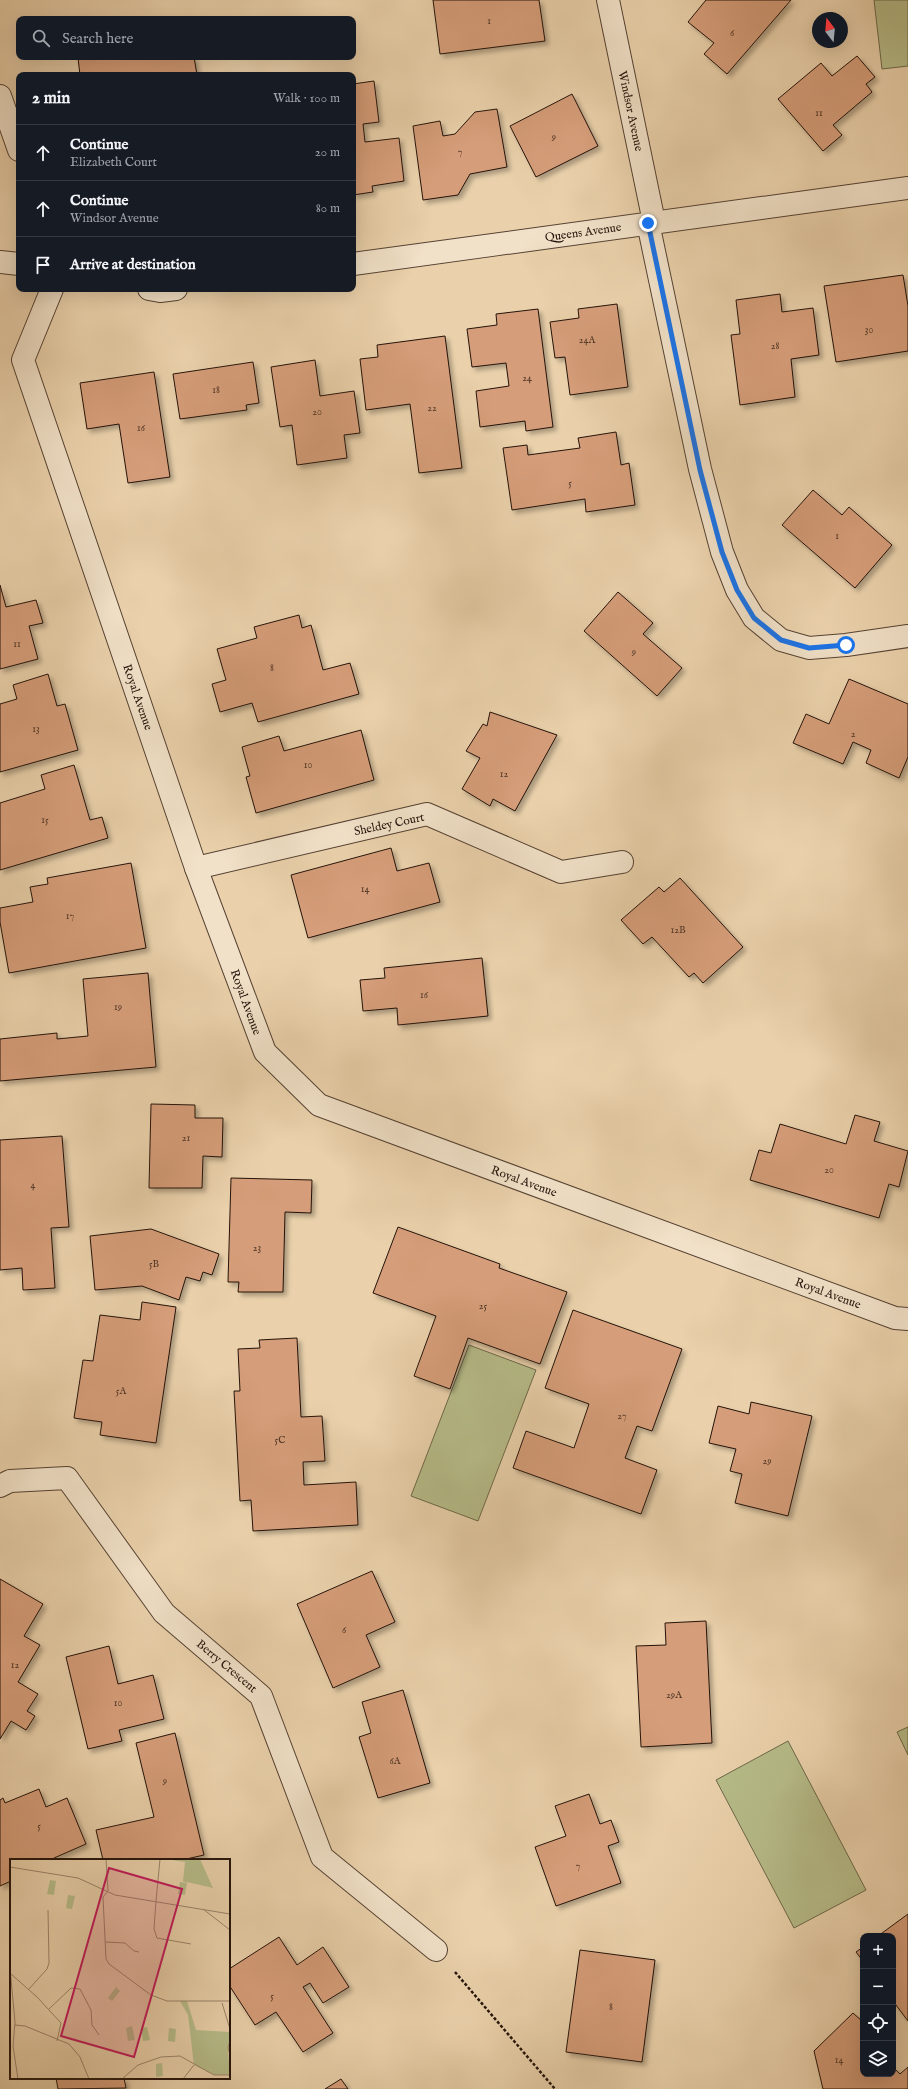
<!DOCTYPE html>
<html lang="en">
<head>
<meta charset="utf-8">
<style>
	:root { --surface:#171b24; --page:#20242c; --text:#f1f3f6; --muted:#9ea1a6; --line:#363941 }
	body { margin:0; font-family:"IM FELL English",serif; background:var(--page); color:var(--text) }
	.controls { position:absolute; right:12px; bottom:12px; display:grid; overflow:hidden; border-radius:8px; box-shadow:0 4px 16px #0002 }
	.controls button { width:36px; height:36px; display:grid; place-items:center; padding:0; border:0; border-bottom:1px solid var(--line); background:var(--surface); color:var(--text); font:20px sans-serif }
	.compass { position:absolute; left:812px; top:12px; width:36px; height:36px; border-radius:50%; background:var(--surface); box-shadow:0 4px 16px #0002; rotate:344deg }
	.stop { position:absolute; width:12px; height:12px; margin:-9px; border:3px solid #1a73e8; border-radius:50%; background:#fff }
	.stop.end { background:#1a73e8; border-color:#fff; box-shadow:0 1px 4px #0008 }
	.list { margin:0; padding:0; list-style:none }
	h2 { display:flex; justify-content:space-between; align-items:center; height:52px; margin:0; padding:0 16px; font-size:17px }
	h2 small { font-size:13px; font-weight:400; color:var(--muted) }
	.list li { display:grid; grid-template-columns:26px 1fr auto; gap:12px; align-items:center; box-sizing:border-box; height:56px; padding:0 16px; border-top:1px solid var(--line) }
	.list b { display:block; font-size:15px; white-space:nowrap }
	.list p { margin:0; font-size:13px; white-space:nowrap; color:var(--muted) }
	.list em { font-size:13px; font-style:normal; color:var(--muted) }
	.icon { flex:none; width:22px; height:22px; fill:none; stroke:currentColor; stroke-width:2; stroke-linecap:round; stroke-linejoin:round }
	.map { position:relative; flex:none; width:908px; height:2089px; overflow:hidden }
	.search { position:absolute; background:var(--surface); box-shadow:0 4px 16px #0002; left:16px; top:16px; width:340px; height:44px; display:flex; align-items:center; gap:10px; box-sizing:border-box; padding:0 14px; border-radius:8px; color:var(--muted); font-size:15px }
	.panel { position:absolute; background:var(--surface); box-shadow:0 4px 16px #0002; left:16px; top:72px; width:340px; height:220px; border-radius:8px }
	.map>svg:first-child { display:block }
</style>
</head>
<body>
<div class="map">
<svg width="908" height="2089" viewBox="0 0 908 2089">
	<defs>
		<filter id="shadow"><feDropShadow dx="3.5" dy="3.5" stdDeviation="2" flood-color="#0004"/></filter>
	</defs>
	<rect width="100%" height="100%" fill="#ead1ab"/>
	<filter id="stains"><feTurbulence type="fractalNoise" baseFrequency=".005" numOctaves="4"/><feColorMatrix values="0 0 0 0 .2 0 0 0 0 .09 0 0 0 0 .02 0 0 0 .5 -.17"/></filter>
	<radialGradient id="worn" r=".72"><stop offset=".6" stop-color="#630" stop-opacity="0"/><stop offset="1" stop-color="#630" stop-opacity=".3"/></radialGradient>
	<g fill="#b6bc89" stroke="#6d684a">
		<polygon points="874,0 908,0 908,66 882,69"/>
		<polygon points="469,1345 536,1370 478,1521 411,1496"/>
		<polygon points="908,1727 908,1755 897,1732"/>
		<polygon points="788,1741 866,1890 794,1928 716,1780"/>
	</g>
	<g fill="#d59d79" stroke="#24130b" filter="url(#shadow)">
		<polygon points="433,0 539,0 545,41 440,54"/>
		<polygon points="706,0 791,0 727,74 704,54 714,43 688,22"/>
		<polygon points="857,56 875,77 866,84 872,92 833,125 842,135 823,151 778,99 821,63 832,76"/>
		<polygon points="194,57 197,75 80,75 78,58"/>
		<polygon points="374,81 379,122 363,124 365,142 399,138 404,181 372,186 373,192 353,195 353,84"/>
		<polygon points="572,94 598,146 536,177 510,126"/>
		<polygon points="497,109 507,167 470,174 458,195 423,200 413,126 440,121 443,136 455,134 475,112"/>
		<polygon points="903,275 908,306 908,351 836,362 824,286"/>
		<polygon points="780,294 782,312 813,308 819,355 791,359 795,397 740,405 731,335 740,334 736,300"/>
		<polygon points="617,304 628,387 570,395 565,357 555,358 550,322 579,318 578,309"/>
		<polygon points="538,309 553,427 526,431 525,421 480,427 476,391 509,386 506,363 472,367 467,329 497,325 496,314"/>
		<polygon points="445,336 462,468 419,473 410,404 366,410 360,359 378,357 377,345"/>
		<polygon points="315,360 320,396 354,391 360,433 344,435 347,458 297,465 292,425 280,427 271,367"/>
		<polygon points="253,362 259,403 246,405 247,410 180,419 173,374"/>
		<polygon points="154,372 170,477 128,483 119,424 87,429 80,383"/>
		<polygon points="616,432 621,465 629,463 635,505 586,512 585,499 512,510 503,448 527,445 528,455 580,448 578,438"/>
		<polygon points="813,490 842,515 849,507 892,545 855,588 782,525"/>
		<polygon points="0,585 6,607 36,600 43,623 29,626 38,659 0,669"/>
		<polygon points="618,592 653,623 643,634 682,668 657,696 584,631"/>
		<polygon points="299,615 302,628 311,625 323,670 350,663 359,694 258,722 252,703 220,712 212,684 226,680 217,649 257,638 254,627"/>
		<polygon points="48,674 57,706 65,704 78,750 0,772 0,704 17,699 13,685"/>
		<polygon points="849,679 908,704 908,757 899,778 866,763 871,750 853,742 843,764 793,743 806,714 829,724"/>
		<polygon points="490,712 557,735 515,811 493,799 490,806 462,789 480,758 466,751 483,724 487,726"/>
		<polygon points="361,730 374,780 256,813 246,777 250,776 242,747 279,736 284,751"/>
		<polygon points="74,765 90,820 102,817 108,838 0,870 0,803 45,789 41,775"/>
		<polygon points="391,848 397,871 429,863 440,902 308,938 291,875"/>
		<polygon points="131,863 146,948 9,973 0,922 0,908 33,902 30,887 48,884 47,878"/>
		<polygon points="680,878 743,947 703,983 694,973 689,977 652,937 643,944 621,920 659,887 664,892"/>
		<polygon points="482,958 488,1016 398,1025 397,1008 363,1011 360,980 385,978 384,968"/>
		<polygon points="148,973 156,1067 0,1081 0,1039 57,1033 57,1039 88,1036 83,979"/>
		<polygon points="151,1104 195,1105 195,1118 223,1118 222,1157 203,1156 202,1188 149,1188"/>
		<polygon points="855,1115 880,1122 874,1141 908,1151 899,1187 889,1184 879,1218 750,1180 759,1150 771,1153 780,1124 846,1144"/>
		<polygon points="62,1136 69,1227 51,1228 55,1288 23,1290 22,1268 0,1270 0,1140"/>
		<polygon points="231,1178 312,1180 311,1213 285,1212 283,1292 238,1292 239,1282 228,1282"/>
		<polygon points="398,1227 500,1264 499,1268 567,1292 540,1364 468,1338 450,1389 414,1376 436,1316 373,1293"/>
		<polygon points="151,1229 219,1254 212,1275 203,1272 200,1281 186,1277 179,1300 142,1286 95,1290 90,1236"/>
		<polygon points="142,1302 176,1307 156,1443 100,1435 102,1422 74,1418 83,1360 93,1361 100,1315 140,1320"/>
		<polygon points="573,1310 682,1349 652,1431 637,1426 625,1458 657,1470 641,1514 513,1468 526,1431 574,1448 589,1404 545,1388"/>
		<polygon points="297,1338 301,1417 322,1416 325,1461 303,1462 304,1485 356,1482 358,1525 253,1531 251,1500 240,1501 234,1391 240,1391 238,1349 260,1348 259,1340"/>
		<polygon points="751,1402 812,1416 788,1516 735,1503 742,1474 730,1471 736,1449 709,1443 718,1406 749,1414"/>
		<polygon points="372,1571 395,1622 366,1635 380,1667 333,1688 297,1604"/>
		<polygon points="0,1579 43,1604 24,1636 40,1645 18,1682 38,1694 27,1711 35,1716 26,1730 11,1721 0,1739"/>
		<polygon points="706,1621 712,1743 641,1747 636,1646 666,1645 665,1623"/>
		<polygon points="109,1646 118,1684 153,1675 164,1719 119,1730 122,1741 88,1749 66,1657"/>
		<polygon points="403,1690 430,1783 378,1798 359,1737 371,1733 362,1702"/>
		<polygon points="175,1733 204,1855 182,1860 103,1860 96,1830 154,1817 136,1743"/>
		<polygon points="39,1789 46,1807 67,1798 86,1844 54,1858 54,1860 11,1860 11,1881 0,1886 0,1800 3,1798 5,1803"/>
		<polygon points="589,1794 600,1824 611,1820 619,1842 608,1846 621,1883 556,1906 535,1847 566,1836 555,1806"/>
		<polygon points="908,1914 908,2021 893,2001 893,1936 878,1936"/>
		<polygon points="279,1937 297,1965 323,1947 349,1987 323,2003 310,1983 303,1987 333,2033 303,2052 276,2012 255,2025 229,1985 229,1969"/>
		<polygon points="863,1947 863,1961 856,1952"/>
		<polygon points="580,1950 655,1960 642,2062 566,2052"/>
		<polygon points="853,2013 863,2022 863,2074 893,2074 893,2067 900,2074 908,2067 908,2089 823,2089 814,2051"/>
		<polygon points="56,2078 124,2078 126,2088 58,2089"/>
		<polygon points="341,2079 348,2089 325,2089"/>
	</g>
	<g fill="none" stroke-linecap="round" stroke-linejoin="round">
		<defs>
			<g id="minor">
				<polyline points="608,0 654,222"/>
				<polyline points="0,96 19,150"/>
				<polyline points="648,223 700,469 722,552 737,590 754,618 781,640 809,648 846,645 908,636"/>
				<polyline points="0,262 19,264"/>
				<polyline points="353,264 908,188"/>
				<polyline points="52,289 23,360 196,868 265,1052 319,1105 895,1318 908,1319"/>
				<polyline points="149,289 160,291 176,289"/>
				<polyline points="196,868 427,814 561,872 622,862"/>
				<polyline points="0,1486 10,1481 67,1478 164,1613 261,1696 322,1857 436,1950"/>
			</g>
		</defs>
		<use href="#minor" stroke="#564233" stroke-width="24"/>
		<polyline stroke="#24130b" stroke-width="2.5" stroke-dasharray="3 2" stroke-linecap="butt" points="455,1972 555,2089"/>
		<use href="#minor" stroke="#f1e1c8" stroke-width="22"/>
	</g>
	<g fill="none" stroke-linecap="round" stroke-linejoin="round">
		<polyline stroke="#1a73e8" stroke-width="5" points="648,223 700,470 722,552 737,590 754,618 781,640 809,648 846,645"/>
	</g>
	<g text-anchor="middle" stroke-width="3" stroke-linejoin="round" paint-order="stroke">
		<g font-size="10" fill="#503626">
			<text x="489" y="24">1</text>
			<text x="732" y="36">6</text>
			<text x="819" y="116">11</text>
			<text x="554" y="140">9</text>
			<text x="460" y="155">7</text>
			<text x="869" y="333">30</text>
			<text x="587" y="343">24A</text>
			<text x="775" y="349">28</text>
			<text x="527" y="381">24</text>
			<text x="216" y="393">18</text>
			<text x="432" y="411">22</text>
			<text x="317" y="415">20</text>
			<text x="141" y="431">16</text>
			<text x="570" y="486">5</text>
			<text x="837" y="539">1</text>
			<text x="17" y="647">11</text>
			<text x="634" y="655">9</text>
			<text x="272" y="671">8</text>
			<text x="36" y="732">13</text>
			<text x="853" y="737">2</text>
			<text x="308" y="768">10</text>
			<text x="504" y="777">12</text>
			<text x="45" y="823">15</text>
			<text x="365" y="892">14</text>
			<text x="70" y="919">17</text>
			<text x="678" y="933">12B</text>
			<text x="424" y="998">16</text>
			<text x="118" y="1010">19</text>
			<text x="186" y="1141">21</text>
			<text x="829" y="1173">20</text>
			<text x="33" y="1188">4</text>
			<text x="257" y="1251">23</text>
			<text x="154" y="1267">5B</text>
			<text x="483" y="1309">25</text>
			<text x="121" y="1394">5A</text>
			<text x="622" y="1419">27</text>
			<text x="280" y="1443">5C</text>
			<text x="767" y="1464">29</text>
			<text x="344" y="1633">6</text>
			<text x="15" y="1668">12</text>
			<text x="674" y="1698">29A</text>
			<text x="118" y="1706">10</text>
			<text x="395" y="1764">6A</text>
			<text x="165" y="1784">9</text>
			<text x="39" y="1829">5</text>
			<text x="578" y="1869">7</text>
			<text x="272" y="1999">5</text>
			<text x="611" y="2010">8</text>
			<text x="839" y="2063">14</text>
		</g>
		<g font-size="12" fill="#24130b" stroke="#f1e1c8">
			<text transform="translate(631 111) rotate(78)" y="4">Windsor Avenue</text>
			<text transform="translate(583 232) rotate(-8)" y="4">Queens Avenue</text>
			<text transform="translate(138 697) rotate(71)" y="4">Royal Avenue</text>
			<text transform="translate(389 824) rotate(-12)" y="4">Sheldey Court</text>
			<text transform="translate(246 1002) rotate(70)" y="4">Royal Avenue</text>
			<text transform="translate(524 1181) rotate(20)" y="4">Royal Avenue</text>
			<text transform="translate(828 1293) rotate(20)" y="4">Royal Avenue</text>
			<text transform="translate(227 1666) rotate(40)" y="4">Berry Crescent</text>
		</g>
	</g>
	<g transform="translate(10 1859)">
		<rect width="220" height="220" fill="#ead1ab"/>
		<path d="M155,0h35l13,29 -26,-6 -2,13 -7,-1 2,-12 7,1 -4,-2 2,-19zM40,21l6,1 -2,14 -7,-1zM58,36l7,1 -3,13 -6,-1zM106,128l4,4 -8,10 -4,-3zM170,142h7l9,29 34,2 -2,16 2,27h-16l-20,-10 -6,-50zM122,167l3,14 -7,1 -2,-13zM137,168l3,13 -7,1 -2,-13zM159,169l7,1 -1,13 -7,-1zM152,204l1,13 -7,1v-13z" fill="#b6bc89"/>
		<path fill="none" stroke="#9b856b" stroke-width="1" d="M96,0l2,32 -5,6 3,62 3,5 42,31 16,6h63M0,8l68,11 37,17 115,19M146,42l-2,28 3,9 34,6M146,42l4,-42M193,50l27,21M95,83l20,1 9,8 5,1M0,109l5,54 -2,24 5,33M1,115l26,23 24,26 -4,18M19,130l18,-20 2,-6 -1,-53M212,144l8,26M39,150l22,-21 9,1 11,21 1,15 7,10M5,166l10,1 44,18 11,13 9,22M220,180l-2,9 2,7M112,220l16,-14 23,-8 19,-1 34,19h16M173,220l11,-14"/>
		<path fill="#c2185b" fill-opacity="0.15" stroke="#c2185b" stroke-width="2" d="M99,9l73,21 -48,168 -73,-21z"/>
		<rect width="220" height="220" fill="none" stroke="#24130b" stroke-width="2"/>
	</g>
	<rect width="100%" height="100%" filter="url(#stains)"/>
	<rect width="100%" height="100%" fill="url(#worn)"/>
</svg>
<div class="controls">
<button>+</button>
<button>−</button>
<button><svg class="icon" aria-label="locate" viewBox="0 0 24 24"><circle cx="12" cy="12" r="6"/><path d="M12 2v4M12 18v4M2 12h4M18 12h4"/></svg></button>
<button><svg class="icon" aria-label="layers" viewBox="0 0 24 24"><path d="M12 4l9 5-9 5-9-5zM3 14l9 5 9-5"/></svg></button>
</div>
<svg class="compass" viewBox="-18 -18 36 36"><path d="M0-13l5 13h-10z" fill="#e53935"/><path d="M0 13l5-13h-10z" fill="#9ea1a6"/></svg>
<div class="stop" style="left:846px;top:645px"></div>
<div class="stop end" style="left:648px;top:223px"></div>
<div class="search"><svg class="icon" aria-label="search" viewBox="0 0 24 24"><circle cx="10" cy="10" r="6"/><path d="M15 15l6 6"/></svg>Search here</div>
<section class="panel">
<h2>2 min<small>Walk · 100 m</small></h2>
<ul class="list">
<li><svg class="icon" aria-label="ahead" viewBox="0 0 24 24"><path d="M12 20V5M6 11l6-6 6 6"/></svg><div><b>Continue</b><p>Elizabeth Court</p></div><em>20 m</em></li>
<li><svg class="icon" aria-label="ahead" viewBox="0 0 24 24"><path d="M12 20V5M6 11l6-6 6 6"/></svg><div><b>Continue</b><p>Windsor Avenue</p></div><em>80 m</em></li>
<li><svg class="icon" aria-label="arrive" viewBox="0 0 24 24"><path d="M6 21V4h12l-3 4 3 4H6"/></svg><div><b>Arrive at destination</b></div></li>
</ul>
</section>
</div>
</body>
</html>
